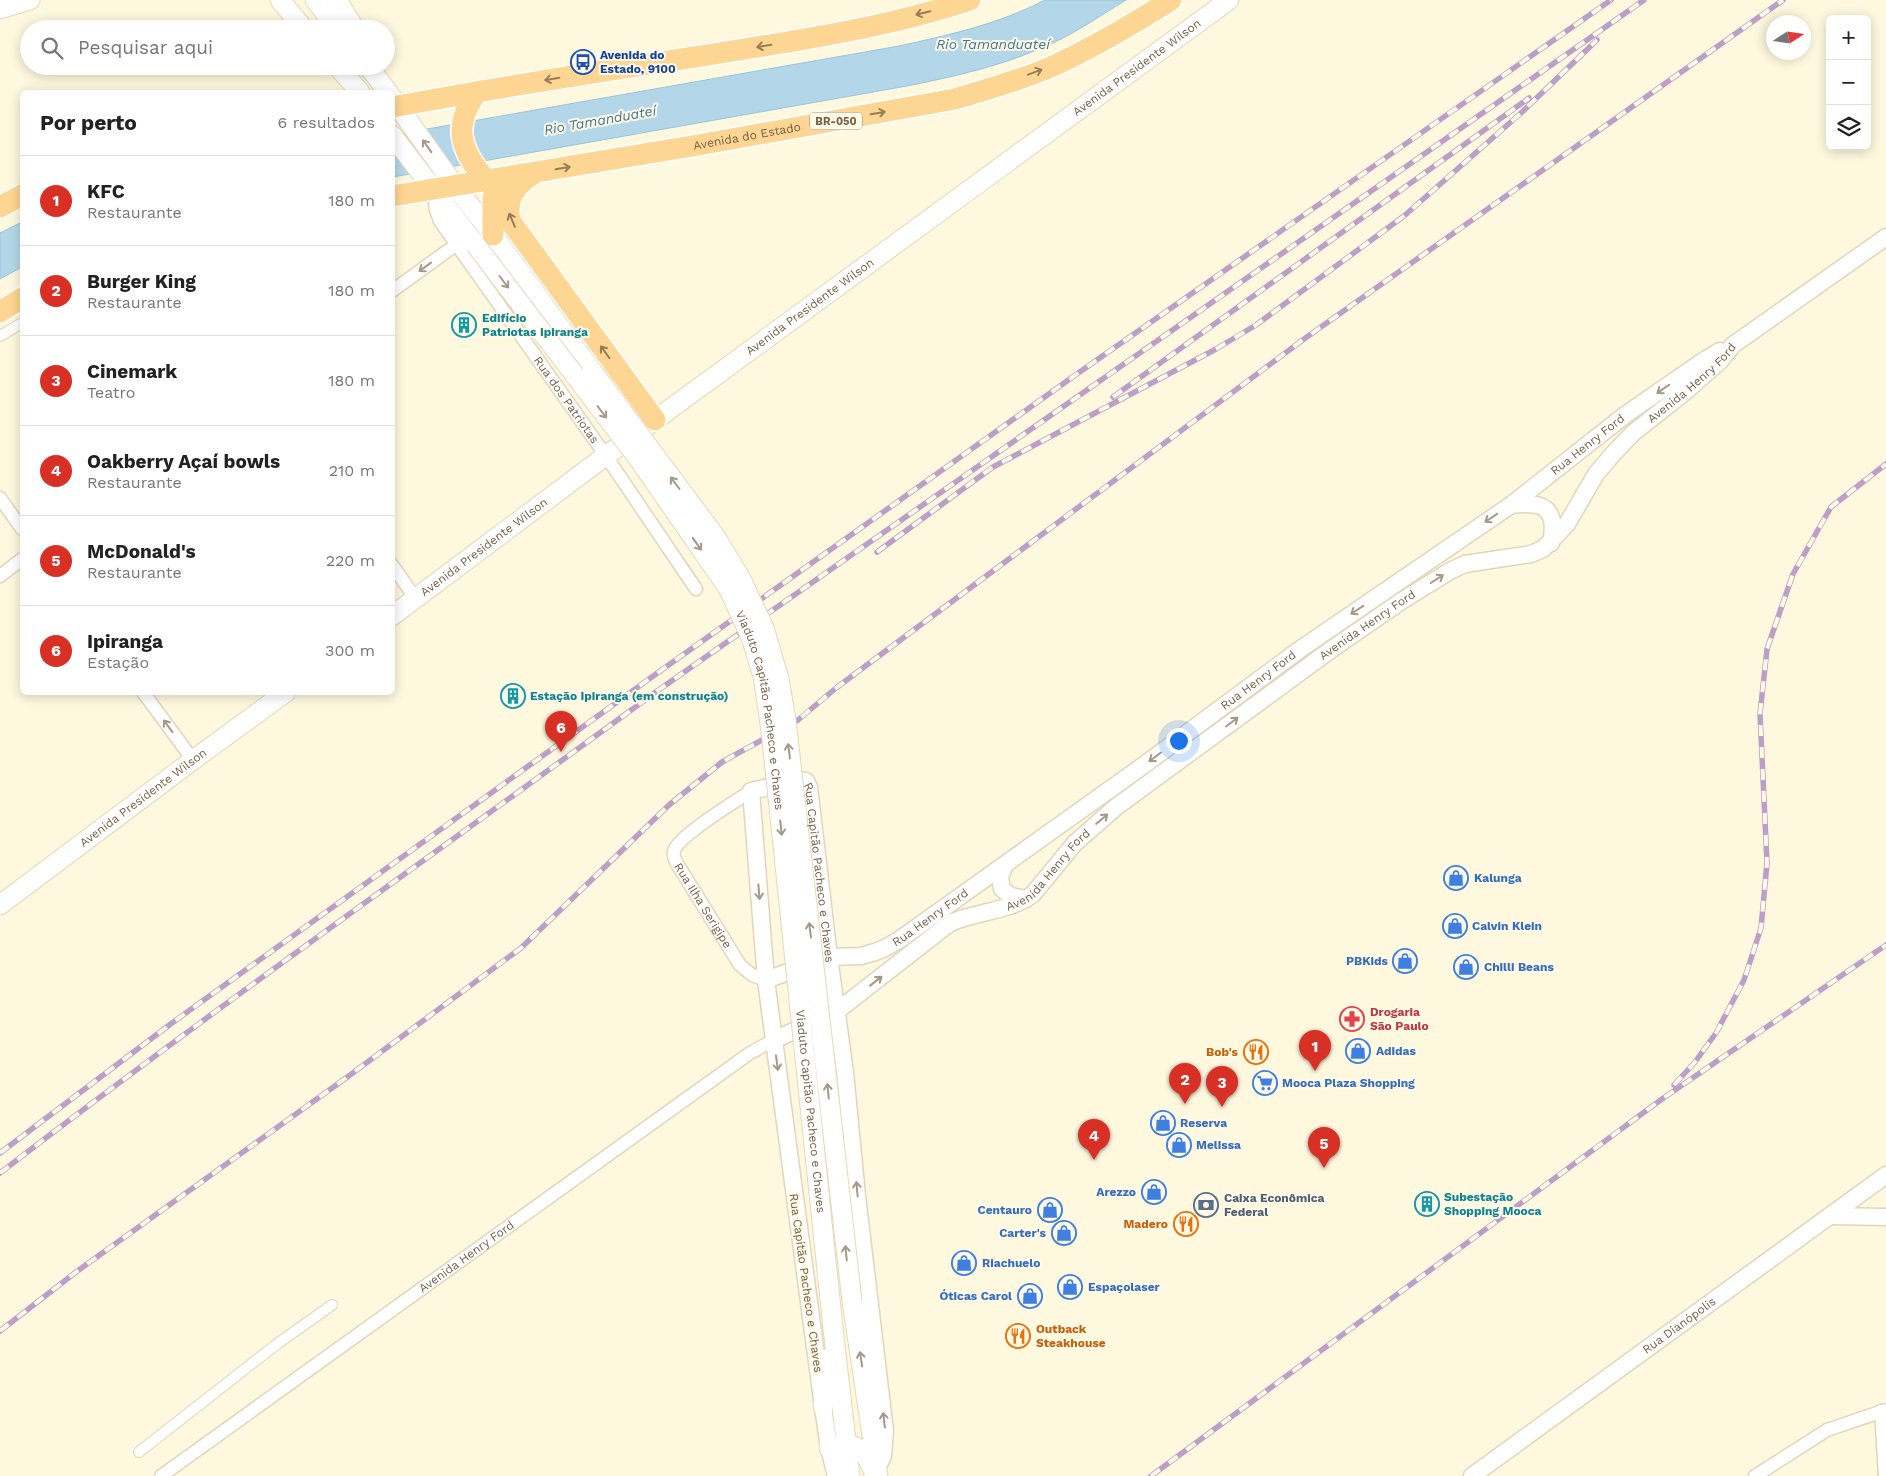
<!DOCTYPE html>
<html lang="pt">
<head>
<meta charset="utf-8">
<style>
	:root { --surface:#fff; --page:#f2f2f2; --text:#222; --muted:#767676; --line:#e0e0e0; --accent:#d93025 }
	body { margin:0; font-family:"Work Sans",sans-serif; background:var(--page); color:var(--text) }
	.controls { position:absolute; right:15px; top:15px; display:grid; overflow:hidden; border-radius:8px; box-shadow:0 2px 12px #0003 }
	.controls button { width:45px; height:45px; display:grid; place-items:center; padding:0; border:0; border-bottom:1px solid var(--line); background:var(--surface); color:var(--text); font:25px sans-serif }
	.compass { position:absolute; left:1766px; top:15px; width:45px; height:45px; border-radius:50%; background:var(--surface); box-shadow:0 2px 12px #0003; rotate:78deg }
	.you { position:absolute; left:1178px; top:740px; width:18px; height:18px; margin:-12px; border:4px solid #fff; border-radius:50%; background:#1a73e8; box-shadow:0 0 0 8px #1a73e833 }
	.badge { display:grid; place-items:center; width:32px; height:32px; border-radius:50%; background:var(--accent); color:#fff; font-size:16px; font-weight:700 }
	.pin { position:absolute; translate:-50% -41px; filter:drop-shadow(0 1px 2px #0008) }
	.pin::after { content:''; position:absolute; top:26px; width:18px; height:15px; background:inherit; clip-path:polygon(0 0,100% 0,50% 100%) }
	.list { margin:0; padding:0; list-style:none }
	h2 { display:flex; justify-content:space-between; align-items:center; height:65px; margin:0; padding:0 20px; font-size:21px }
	h2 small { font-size:16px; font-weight:400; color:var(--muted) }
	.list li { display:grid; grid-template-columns:32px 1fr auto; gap:15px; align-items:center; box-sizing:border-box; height:90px; padding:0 20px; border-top:1px solid var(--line) }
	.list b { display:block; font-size:19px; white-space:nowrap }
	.list p { margin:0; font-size:16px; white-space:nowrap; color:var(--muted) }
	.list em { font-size:16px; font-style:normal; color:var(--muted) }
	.icon { flex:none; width:28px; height:28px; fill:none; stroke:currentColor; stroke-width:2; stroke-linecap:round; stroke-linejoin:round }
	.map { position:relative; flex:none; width:1886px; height:1476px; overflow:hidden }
	.search { position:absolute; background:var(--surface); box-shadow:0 2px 12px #0003; left:20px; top:20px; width:375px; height:55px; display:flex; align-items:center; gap:12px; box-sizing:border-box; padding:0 18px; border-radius:28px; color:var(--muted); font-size:19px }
	.panel { position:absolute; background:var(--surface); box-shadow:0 2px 12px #0003; left:20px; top:90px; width:375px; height:605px; border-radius:8px }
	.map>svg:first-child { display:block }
</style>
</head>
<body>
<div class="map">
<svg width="1886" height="1476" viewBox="0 0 1886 1476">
	<rect width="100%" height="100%" fill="#fef8df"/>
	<g fill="#b3d7e9" stroke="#98c5db">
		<path d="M1045,0h81c-28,17 -56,37 -87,49 -42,18 -87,28 -132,37l-514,91v-42l506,-89c50,-11 100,-22 146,-46z"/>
		<polygon points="22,222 22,267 0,279 0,233"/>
	</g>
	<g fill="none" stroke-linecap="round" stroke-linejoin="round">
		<defs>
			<g id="pedestrian">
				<polyline points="0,336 22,323"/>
				<polyline points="139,1452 277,1344 332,1305"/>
			</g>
			<g id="minor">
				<path id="s1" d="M433,190l3,20 4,11 166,235 90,133"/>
				<polyline points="392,291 457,244"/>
				<polyline points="0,498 22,529"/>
				<polyline points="392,565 416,599"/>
				<polyline points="0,576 22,559"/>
				<polyline points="143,692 193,760"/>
				<path id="s2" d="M751,791c-15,10 -73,45 -77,60 -1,4 0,7 2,11l64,103 12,10 14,5"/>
				<polyline points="1881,1411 1885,1476"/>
				<path id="s3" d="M161,1476l589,-423 24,-13"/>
				<polyline points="1755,1476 1827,1430 1886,1410"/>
			</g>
			<g id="tertiary">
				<path d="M1511,505c32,-4 47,2 40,38"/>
				<polyline points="1005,865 1000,877 1002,889 1011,896 1026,899"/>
				<path id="s4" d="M766,980l63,-23 32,-1 14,-4 10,-4 14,-8 245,-175 155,-115 212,-145 114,-90 78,-54 17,-10"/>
				<path id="s5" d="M774,1040l63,-29 113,-88c27,-12 59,-11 83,-29l42,-51 41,-36 216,-158 68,-47 50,-31 15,-7 66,-10 12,-5 24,-25 29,-50 16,-19 21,-22 52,-41 35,-31 13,-16 153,-108"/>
				<polyline points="1830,1216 1886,1217"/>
				<path id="s6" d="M836,1476l-7,-28 -6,-41 -49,-367 -8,-60 -15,-189 50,-11 5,1 3,6 20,170 16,115 12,124 28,235 -2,25 -6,12"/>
				<path id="s7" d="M1472,1476l414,-301"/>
			</g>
			<g id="secondary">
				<polyline points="280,0 304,29"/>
				<polyline points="315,0 338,29"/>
				<polyline points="337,0 355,29"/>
				<polyline points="0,9 30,0"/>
				<polyline points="337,66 360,92"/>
				<polyline points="368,66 388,92"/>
				<polyline points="392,98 455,186 493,235 592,371"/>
				<polyline points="392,135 475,244"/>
				<path id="s8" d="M392,616l200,-150 637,-466"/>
				<path id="s9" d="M0,905l193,-145 93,-68"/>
				<polyline points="852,1301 878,1476"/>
				<polyline points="833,1328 850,1476"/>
				<polyline points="823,1407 829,1358"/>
				<path d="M829,1448c25,-10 37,2 45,25"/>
			</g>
			<g id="trunk">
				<path d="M477,92c-25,34 -17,59 10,89"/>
				<path d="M392,107c99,-18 197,-34 296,-49 94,-15 191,-28 282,-58"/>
				<path d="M535,173c-18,10 -32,28 -24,49l144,198"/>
				<path id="s10" d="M392,196l306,-51 257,-46c33,-10 67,-19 98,-33 41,-19 80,-42 118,-66"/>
				<polyline points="0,207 22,195"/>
				<polyline points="493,235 493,199 497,179"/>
				<polyline points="0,312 22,298"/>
			</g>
		</defs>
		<use href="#pedestrian" stroke="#e2d5bb" stroke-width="12"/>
		<use href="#minor" stroke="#e2d5bb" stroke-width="15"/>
		<use href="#tertiary" stroke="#e2d5bb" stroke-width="19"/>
		<use href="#secondary" stroke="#e8d7b8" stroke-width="21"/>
		<use href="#trunk" stroke="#fff" stroke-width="24"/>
		<use href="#pedestrian" stroke="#fff" stroke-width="10"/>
		<use href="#minor" stroke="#fff" stroke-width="12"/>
		<use href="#tertiary" stroke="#fff" stroke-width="16"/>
		<use href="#secondary" stroke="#fff" stroke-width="19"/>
		<use href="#trunk" stroke="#fed693" stroke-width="21"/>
		<defs>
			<g id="rail">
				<polyline points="1113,397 1529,98"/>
				<polyline points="877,552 993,467 1216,349 1256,325 1404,216 1521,113 1597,40"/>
				<polyline points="1674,1085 1695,1062 1716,1033 1744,980 1761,928 1767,863 1760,714 1767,649 1793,574 1831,507 1886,464"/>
				<polyline points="0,1153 172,1023 656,674 1074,376 1611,0"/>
				<path d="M0,1173c216,-166 440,-323 660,-484l984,-689"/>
				<polyline points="0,1331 76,1272 346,1078 521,948 669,805 722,762 798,720 836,688 1304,339 1783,0"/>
				<polyline points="1151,1476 1662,1099 1886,945"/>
			</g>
		</defs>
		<use href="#rail" stroke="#bc9ec7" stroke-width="5.5"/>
		<use href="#rail" stroke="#fffae7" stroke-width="4" stroke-dasharray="11" stroke-linecap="butt"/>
		<defs>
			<g id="secondary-bridge">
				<path id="s11" d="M475,244l165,217 88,127 23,49 12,39 8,54 62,598"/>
				<polyline points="592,371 715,536 741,579 764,628 779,679 786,720 852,1301"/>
			</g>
		</defs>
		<use href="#secondary-bridge" stroke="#e8d7b8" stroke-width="21" stroke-linecap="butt"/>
		<use href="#secondary-bridge" stroke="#fff" stroke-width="19"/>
	</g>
	<defs><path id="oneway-shaft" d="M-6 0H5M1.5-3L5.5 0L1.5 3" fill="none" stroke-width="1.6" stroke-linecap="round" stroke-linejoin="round" transform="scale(1.25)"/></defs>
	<g stroke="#987e58">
		<use href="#oneway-shaft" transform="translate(923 13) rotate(167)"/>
		<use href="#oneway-shaft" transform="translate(764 46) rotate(171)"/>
		<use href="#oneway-shaft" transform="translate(1035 72) rotate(-20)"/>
		<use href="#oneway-shaft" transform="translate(552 79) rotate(171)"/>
		<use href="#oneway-shaft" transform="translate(878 113) rotate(-10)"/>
		<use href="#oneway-shaft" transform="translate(563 168) rotate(-10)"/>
		<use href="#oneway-shaft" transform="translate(512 220) rotate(-113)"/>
		<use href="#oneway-shaft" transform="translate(605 352) rotate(-126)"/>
	</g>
	<g stroke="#a69886">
		<use href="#oneway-shaft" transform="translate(427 146) rotate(-125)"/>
		<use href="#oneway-shaft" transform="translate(425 267) rotate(144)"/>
		<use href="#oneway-shaft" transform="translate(504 282) rotate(53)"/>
		<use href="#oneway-shaft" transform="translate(1663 389) rotate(145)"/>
		<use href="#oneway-shaft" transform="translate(602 412) rotate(53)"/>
		<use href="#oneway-shaft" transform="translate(675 483) rotate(-127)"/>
		<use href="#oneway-shaft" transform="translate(1491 518) rotate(146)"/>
		<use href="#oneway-shaft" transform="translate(697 544) rotate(55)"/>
		<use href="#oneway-shaft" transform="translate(1437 579) rotate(-32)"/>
		<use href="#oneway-shaft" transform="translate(1357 610) rotate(146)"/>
		<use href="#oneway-shaft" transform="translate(1232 722) rotate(-37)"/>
		<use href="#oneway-shaft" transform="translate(168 726) rotate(-126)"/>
		<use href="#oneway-shaft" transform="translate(789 751) rotate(-97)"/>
		<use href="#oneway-shaft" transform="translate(1155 757) rotate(143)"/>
		<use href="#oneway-shaft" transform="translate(1102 819) rotate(-40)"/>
		<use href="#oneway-shaft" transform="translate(781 828) rotate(84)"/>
		<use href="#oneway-shaft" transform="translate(759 892) rotate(85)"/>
		<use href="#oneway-shaft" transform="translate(810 930) rotate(-97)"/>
		<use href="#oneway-shaft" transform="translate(876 981) rotate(-38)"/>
		<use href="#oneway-shaft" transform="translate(777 1063) rotate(82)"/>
		<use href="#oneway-shaft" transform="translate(828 1091) rotate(-96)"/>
		<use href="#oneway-shaft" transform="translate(857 1189) rotate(-95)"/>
		<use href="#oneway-shaft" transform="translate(846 1253) rotate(-96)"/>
		<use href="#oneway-shaft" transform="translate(861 1359) rotate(-99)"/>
		<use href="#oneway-shaft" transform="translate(884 1420) rotate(-97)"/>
	</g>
	<defs>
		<symbol id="bus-ring" viewBox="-11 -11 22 22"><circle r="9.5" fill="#fffae7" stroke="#1a4fb4" stroke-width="1.5"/><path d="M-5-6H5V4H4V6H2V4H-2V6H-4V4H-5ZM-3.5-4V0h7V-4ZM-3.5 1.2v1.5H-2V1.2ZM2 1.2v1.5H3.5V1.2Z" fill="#1a4fb4"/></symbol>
		<symbol id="building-ring" viewBox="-11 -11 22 22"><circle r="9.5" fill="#fffae7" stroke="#0f9aa8" stroke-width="1.5"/><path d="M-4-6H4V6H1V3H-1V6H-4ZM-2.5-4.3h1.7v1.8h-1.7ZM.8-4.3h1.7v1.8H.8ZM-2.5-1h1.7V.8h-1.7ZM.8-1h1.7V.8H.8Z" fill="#0f9aa8"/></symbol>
		<symbol id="shop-ring" viewBox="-11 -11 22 22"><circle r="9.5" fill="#fffae7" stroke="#3f7fe0" stroke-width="1.5"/><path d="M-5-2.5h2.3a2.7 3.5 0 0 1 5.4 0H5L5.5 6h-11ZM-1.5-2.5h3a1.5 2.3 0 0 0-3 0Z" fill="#3f7fe0"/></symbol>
		<symbol id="pharmacy-ring" viewBox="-11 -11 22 22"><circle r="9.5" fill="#fffae7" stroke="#e0444e" stroke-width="1.5"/><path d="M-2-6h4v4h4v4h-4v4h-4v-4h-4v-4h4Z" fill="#e0444e"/></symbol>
		<symbol id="restaurant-ring" viewBox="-11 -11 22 22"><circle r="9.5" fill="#fffae7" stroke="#e8710a" stroke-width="1.5"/><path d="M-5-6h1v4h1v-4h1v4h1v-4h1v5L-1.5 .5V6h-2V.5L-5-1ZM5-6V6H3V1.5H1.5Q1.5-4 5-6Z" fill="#e8710a"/></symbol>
		<symbol id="supermarket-ring" viewBox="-11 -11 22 22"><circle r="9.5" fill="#fffae7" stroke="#3f7fe0" stroke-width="1.5"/><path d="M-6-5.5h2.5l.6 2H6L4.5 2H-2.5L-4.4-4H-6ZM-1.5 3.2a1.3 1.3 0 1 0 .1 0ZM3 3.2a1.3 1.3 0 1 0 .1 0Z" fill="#3f7fe0"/></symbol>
		<symbol id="bank-ring" viewBox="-11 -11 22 22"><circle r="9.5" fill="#fffae7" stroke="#5c6f8a" stroke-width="1.5"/><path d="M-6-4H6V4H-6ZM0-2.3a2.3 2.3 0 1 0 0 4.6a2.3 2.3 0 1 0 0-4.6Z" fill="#5c6f8a"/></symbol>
	</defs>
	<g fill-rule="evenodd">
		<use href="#bus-ring" x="569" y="48" width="28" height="28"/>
		<use href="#building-ring" x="450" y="311" width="28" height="28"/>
		<use href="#building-ring" x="499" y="682" width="28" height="28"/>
		<use href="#shop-ring" x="1442" y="864" width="28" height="28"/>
		<use href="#shop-ring" x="1441" y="912" width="28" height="28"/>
		<use href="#shop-ring" x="1391" y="947" width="28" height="28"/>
		<use href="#shop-ring" x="1452" y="953" width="28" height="28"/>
		<use href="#pharmacy-ring" x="1338" y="1005" width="28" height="28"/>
		<use href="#shop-ring" x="1344" y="1037" width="28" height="28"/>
		<use href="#restaurant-ring" x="1242" y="1038" width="28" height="28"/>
		<use href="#supermarket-ring" x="1251" y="1069" width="28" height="28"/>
		<use href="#shop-ring" x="1149" y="1109" width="28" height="28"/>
		<use href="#shop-ring" x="1165" y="1131" width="28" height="28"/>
		<use href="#shop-ring" x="1140" y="1178" width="28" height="28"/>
		<use href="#building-ring" x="1413" y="1190" width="28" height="28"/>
		<use href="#bank-ring" x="1192" y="1191" width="28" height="28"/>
		<use href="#shop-ring" x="1036" y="1196" width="28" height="28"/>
		<use href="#restaurant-ring" x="1172" y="1210" width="28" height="28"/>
		<use href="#shop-ring" x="1050" y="1219" width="28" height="28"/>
		<use href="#shop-ring" x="950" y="1249" width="28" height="28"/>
		<use href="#shop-ring" x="1056" y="1273" width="28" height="28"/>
		<use href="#shop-ring" x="1016" y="1282" width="28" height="28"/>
		<use href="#restaurant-ring" x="1004" y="1322" width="28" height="28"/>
	</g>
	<g text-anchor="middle" stroke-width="4" stroke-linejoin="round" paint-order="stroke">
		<rect fill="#fffae7" stroke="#9f8e76" stroke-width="1" x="810" y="112.5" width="52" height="17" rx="4"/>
		<g font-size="11" font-weight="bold" fill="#766045">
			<text x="836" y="125">BR-050</text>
		</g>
		<g font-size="12" font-weight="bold" fill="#164399" stroke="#fffae7" text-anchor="start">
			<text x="600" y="59">Avenida do<tspan x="600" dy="14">Estado, 9100</tspan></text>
		</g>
		<g font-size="12" fill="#766045" stroke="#fffae7">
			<text dy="4" stroke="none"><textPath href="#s8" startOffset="925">Avenida Presidente Wilson</textPath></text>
			<text dy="4" stroke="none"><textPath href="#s10" startOffset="360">Avenida do Estado</textPath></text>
			<text dy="4" stroke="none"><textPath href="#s8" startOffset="520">Avenida Presidente Wilson</textPath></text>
			<text dy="4" stroke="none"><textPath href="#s5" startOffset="1152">Avenida Henry Ford</textPath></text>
			<text dy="4" stroke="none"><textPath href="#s1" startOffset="251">Rua dos Patriotas</textPath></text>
			<text dy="4" stroke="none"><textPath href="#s4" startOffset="989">Rua Henry Ford</textPath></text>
			<text dy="4" stroke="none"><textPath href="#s8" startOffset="115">Avenida Presidente Wilson</textPath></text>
			<text dy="4" stroke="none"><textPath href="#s5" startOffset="732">Avenida Henry Ford</textPath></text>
			<text dy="4" stroke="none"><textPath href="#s4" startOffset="584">Rua Henry Ford</textPath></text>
			<text dy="4" stroke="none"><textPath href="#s11" startOffset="555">Viaduto Capitão Pacheco e Chaves</textPath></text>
			<text dy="4" stroke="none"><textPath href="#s9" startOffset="179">Avenida Presidente Wilson</textPath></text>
			<text dy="4" stroke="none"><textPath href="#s5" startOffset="328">Avenida Henry Ford</textPath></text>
			<text dy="4" stroke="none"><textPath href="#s6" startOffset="840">Rua Capitão Pacheco e Chaves</textPath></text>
			<text dy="4" stroke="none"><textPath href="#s2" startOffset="161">Rua Ilha Serigipe</textPath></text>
			<text dy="4" stroke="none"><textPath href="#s4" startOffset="179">Rua Henry Ford</textPath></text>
			<text dy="4" stroke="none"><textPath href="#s11" startOffset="960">Viaduto Capitão Pacheco e Chaves</textPath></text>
			<text dy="4" stroke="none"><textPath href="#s3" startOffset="376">Avenida Henry Ford</textPath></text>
			<text transform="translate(806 1283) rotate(82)" y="4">Rua Capitão Pacheco e Chaves</text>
			<text dy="4" stroke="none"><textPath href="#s7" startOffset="256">Rua Dianópolis</textPath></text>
		</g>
		<g font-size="12" font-weight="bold" fill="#0d838f" stroke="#fffae7" text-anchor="start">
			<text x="482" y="322">Edifício<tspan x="482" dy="14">Patriotas Ipiranga</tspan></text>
			<text x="530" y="700">Estação Ipiranga (em construção)</text>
			<text x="1444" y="1201">Subestação<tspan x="1444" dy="14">Shopping Mooca</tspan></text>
		</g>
		<g font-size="12" font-weight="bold" fill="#366cbe" stroke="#fffae7" text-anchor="start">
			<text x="1474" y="882">Kalunga</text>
			<text x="1472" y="930">Calvin Klein</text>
			<text x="1388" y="965" text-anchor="end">PBKids</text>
			<text x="1484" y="971">Chilli Beans</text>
			<text x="1376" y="1055">Adidas</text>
			<text x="1282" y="1087">Mooca Plaza Shopping</text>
			<text x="1180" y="1127">Reserva</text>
			<text x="1196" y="1149">Melissa</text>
			<text x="1136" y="1196" text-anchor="end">Arezzo</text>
			<text x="1032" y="1214" text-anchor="end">Centauro</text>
			<text x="1046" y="1237" text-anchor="end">Carter's</text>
			<text x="982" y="1267">Riachuelo</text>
			<text x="1088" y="1291">Espaçolaser</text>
			<text x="1012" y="1300" text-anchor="end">Óticas Carol</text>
		</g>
		<g font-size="12" font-weight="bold" fill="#be3a42" stroke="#fffae7" text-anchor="start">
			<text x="1370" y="1016">Drogaria<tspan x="1370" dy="14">São Paulo</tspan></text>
		</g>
		<g font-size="12" font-weight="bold" fill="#c56008" stroke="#fffae7" text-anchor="end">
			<text x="1238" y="1056">Bob's</text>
			<text x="1168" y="1228">Madero</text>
			<text x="1036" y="1333" text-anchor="start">Outback<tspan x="1036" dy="14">Steakhouse</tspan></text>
		</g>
		<g font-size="12" font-weight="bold" fill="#4e5e75" stroke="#fffae7" text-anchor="start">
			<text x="1224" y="1202">Caixa Econômica<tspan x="1224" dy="14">Federal</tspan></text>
		</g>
		<g font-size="14" font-style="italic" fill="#407693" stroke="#fffae7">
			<text x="993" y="49">Rio Tamanduateí</text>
			<text transform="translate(600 120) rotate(-10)" y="5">Rio Tamanduateí</text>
		</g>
	</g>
</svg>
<div class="controls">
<button>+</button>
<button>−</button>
<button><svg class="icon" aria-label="layers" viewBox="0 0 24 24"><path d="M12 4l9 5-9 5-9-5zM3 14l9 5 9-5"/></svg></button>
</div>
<svg class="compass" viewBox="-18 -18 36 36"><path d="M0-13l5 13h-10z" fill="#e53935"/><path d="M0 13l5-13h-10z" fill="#767676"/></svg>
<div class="you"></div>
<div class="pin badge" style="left:1315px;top:1071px">1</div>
<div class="pin badge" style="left:1185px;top:1104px">2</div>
<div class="pin badge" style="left:1222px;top:1107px">3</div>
<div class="pin badge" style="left:1094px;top:1160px">4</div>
<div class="pin badge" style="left:1324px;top:1168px">5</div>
<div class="pin badge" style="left:561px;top:752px">6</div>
<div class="search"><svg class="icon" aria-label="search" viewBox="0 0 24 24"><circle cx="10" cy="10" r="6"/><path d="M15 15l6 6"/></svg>Pesquisar aqui</div>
<section class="panel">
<h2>Por perto<small>6 resultados</small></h2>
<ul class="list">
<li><span class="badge">1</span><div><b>KFC</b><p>Restaurante</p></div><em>180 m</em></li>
<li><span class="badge">2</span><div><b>Burger King</b><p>Restaurante</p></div><em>180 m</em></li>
<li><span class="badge">3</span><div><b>Cinemark</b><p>Teatro</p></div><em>180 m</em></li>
<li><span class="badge">4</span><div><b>Oakberry Açaí bowls</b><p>Restaurante</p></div><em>210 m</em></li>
<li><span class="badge">5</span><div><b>McDonald's</b><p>Restaurante</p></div><em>220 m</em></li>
<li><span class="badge">6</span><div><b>Ipiranga</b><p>Estação</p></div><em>300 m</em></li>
</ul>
</section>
</div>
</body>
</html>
